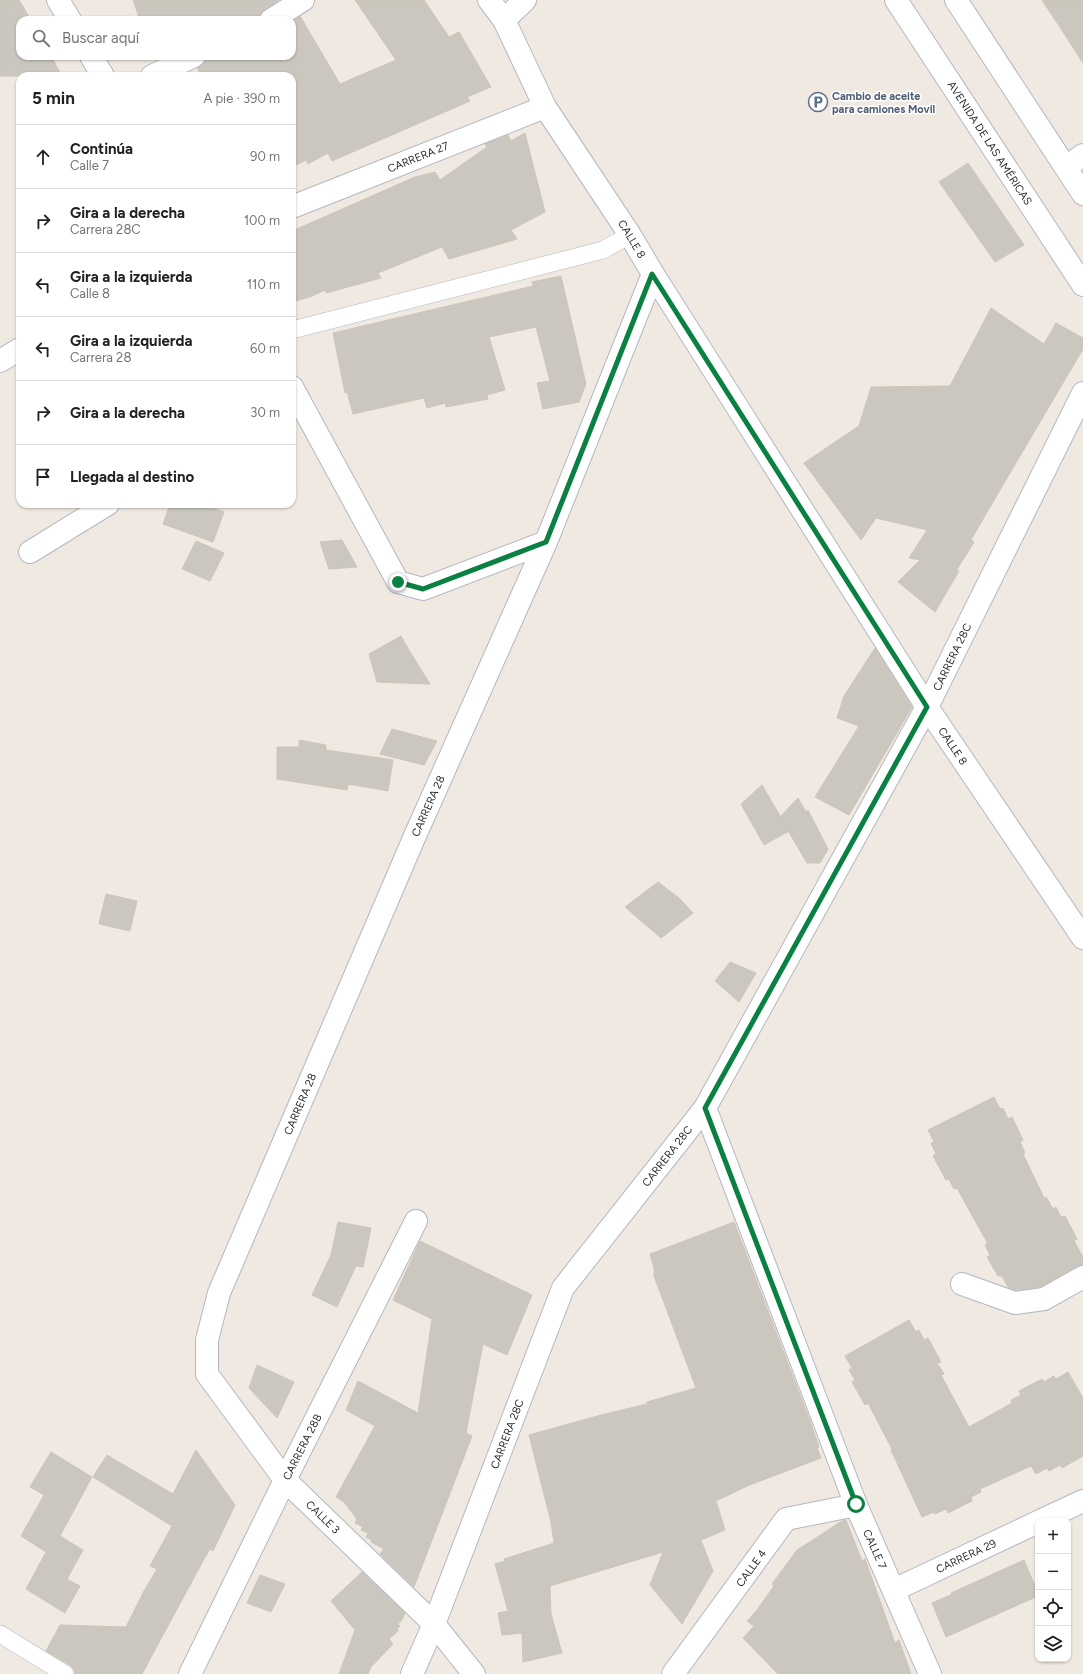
<!DOCTYPE html>
<html lang="es">
<head>
<meta charset="utf-8">
<style>
	:root { --surface:#fff; --page:#f6f6f6; --text:#202124; --muted:#757577; --line:#e0e0e0 }
	body { margin:0; font-family:Figtree,sans-serif; background:var(--page); color:var(--text) }
	.controls { position:absolute; right:12px; bottom:12px; display:grid; overflow:hidden; border-radius:8px; box-shadow:0 1px 3px #0004 }
	.controls button { width:36px; height:36px; display:grid; place-items:center; padding:0; border:0; border-bottom:1px solid var(--line); background:var(--surface); color:var(--text); font:20px sans-serif }
	.stop { position:absolute; width:12px; height:12px; margin:-9px; border:3px solid #0b8043; border-radius:50%; background:#fff }
	.stop.end { background:#0b8043; border-color:#fff; box-shadow:0 1px 4px #0008 }
	.list { margin:0; padding:0; list-style:none }
	h2 { display:flex; justify-content:space-between; align-items:center; height:52px; margin:0; padding:0 16px; font-size:17px }
	h2 small { font-size:13px; font-weight:400; color:var(--muted) }
	.list li { display:grid; grid-template-columns:26px 1fr auto; gap:12px; align-items:center; box-sizing:border-box; height:64px; padding:0 16px; border-top:1px solid var(--line) }
	.list b { display:block; font-size:15px; white-space:nowrap }
	.list p { margin:0; font-size:13px; white-space:nowrap; color:var(--muted) }
	.list em { font-size:13px; font-style:normal; color:var(--muted) }
	.icon { flex:none; width:22px; height:22px; fill:none; stroke:currentColor; stroke-width:2; stroke-linecap:round; stroke-linejoin:round }
	.map { position:relative; flex:none; width:1083px; height:1674px; overflow:hidden }
	.search { position:absolute; background:var(--surface); box-shadow:0 1px 3px #0004; left:16px; top:16px; width:280px; height:44px; display:flex; align-items:center; gap:10px; box-sizing:border-box; padding:0 14px; border-radius:12px; color:var(--muted); font-size:15px }
	.panel { position:absolute; background:var(--surface); box-shadow:0 1px 3px #0004; left:16px; top:72px; width:280px; height:436px; border-radius:12px }
	.map>svg:first-child { display:block }
</style>
</head>
<body>
<div class="map">
<svg width="1083" height="1674" viewBox="0 0 1083 1674">
	<rect width="100%" height="100%" fill="#efe9e1"/>
	<g fill="#cbc7bf" stroke="#cbc5ba">
		<polygon points="0,0 19,0 31,20 20,20 20,56 51,56 62,76 0,76"/>
		<polygon points="133,0 279,0 264,10 260,14 259,20 140,20"/>
		<polygon points="355,0 424,0 449,37 459,32 491,87 467,97 470,101 332,161 328,153 308,164 306,160 292,167 292,76 202,76 197,68 204,63 206,56 292,56 292,22 300,16 340,84 396,60"/>
		<polygon points="1042,0 1083,0 1083,63 1065,35"/>
		<polygon points="525,133 545,212 511,230 517,239 449,259 442,247 378,273 381,278 326,293 325,290 310,297 292,302 292,231 415,177 435,172 440,180 487,147 485,144 508,135 511,141"/>
		<polygon points="968,163 1024,245 995,262 939,182"/>
		<polygon points="561,276 586,384 579,402 543,409 537,383 550,381 536,327 489,337 505,390 487,395 488,399 446,407 445,403 427,408 424,398 353,414 347,392 345,393 333,333 533,286 532,282"/>
		<polygon points="991,308 1044,344 1056,323 1083,338 1083,349 990,507 971,540 974,542 956,571 959,571 935,612 898,582 920,560 909,558 927,530 876,518 861,540 804,463 859,426 871,387 950,386"/>
		<polygon points="170,504 200,504 224,512 213,542 163,524"/>
		<polygon points="342,540 357,567 329,569 320,542"/>
		<polygon points="196,541 224,553 210,581 182,569"/>
		<polygon points="401,636 410,652 430,684 377,682 369,654"/>
		<polygon points="875,648 912,707 849,815 815,797 859,726 837,718 844,696"/>
		<polygon points="392,729 437,741 424,765 380,754"/>
		<polygon points="299,740 326,745 326,750 393,760 388,791 348,784 347,790 277,779 277,747 299,747"/>
		<polygon points="762,785 789,831 764,845 741,804"/>
		<polygon points="798,798 806,812 808,810 828,849 820,863 807,863 780,817"/>
		<polygon points="658,882 679,898 693,913 661,938 625,907"/>
		<polygon points="106,894 137,901 130,931 99,924"/>
		<polygon points="730,962 756,973 739,1002 715,981"/>
		<polygon points="994,1097 1000,1109 1003,1108 1008,1119 1012,1117 1023,1140 1020,1142 1025,1153 1023,1154 1044,1198 1046,1197 1053,1209 1056,1207 1061,1217 1065,1216 1077,1239 1074,1241 1083,1257 1083,1265 1077,1266 1040,1287 1016,1290 1008,1287 1002,1276 998,1276 987,1257 990,1255 985,1245 988,1244 957,1188 954,1189 949,1179 946,1180 933,1156 936,1154 931,1143 934,1142 928,1130"/>
		<polygon points="338,1222 371,1228 363,1267 356,1266 337,1307 312,1295 331,1255"/>
		<polygon points="734,1222 810,1421 819,1447 817,1448 821,1458 747,1486 716,1501 725,1530 701,1540 713,1571 682,1624 650,1585 663,1552 550,1586 551,1614 562,1653 523,1662 522,1633 502,1635 498,1613 508,1611 495,1564 505,1561 504,1559 554,1543 551,1522 529,1435 601,1415 647,1404 647,1402 696,1388 654,1276 654,1268 650,1254"/>
		<polygon points="420,1241 532,1295 507,1355 483,1344 466,1433 472,1436 414,1587 380,1554 384,1549 371,1542 372,1540 366,1537 368,1533 361,1530 363,1527 355,1523 357,1519 344,1502 336,1497 375,1426 346,1410 358,1381 418,1413 432,1319 393,1300"/>
		<polygon points="909,1320 916,1332 919,1330 924,1340 928,1338 941,1362 937,1363 944,1374 941,1375 969,1427 1012,1403 1011,1400 1021,1395 1019,1391 1042,1379 1044,1382 1054,1376 1056,1379 1068,1372 1083,1398 1083,1456 1062,1468 1060,1465 1049,1471 1047,1468 1036,1474 1031,1466 980,1489 981,1492 971,1497 972,1501 948,1513 946,1509 935,1514 934,1512 922,1517 891,1450 892,1449 868,1403 865,1405 852,1382 855,1380 849,1370 852,1368 845,1356"/>
		<polygon points="257,1365 294,1382 277,1418 249,1388"/>
		<polygon points="196,1450 235,1505 213,1551 210,1549 204,1559 142,1674 75,1674 74,1669 70,1665 46,1651 60,1625 126,1627 144,1591 157,1569 150,1566 172,1526 93,1477 107,1455 173,1494"/>
		<polygon points="51,1452 92,1477 60,1536 83,1550 67,1579 80,1586 65,1613 26,1589 46,1552 21,1536 44,1495 30,1487"/>
		<polygon points="846,1520 862,1561 865,1559 895,1643 899,1640 911,1674 778,1674 743,1638 754,1626 747,1621 757,1610 774,1586 772,1584 797,1550 842,1521"/>
		<polygon points="1024,1560 1038,1593 1038,1596 946,1637 932,1603 953,1594 951,1593"/>
		<polygon points="362,1572 405,1613 402,1620 398,1624 400,1626 397,1629 398,1631 389,1639 393,1644 371,1667 368,1674 339,1674 355,1630 331,1601"/>
		<polygon points="260,1575 285,1584 271,1612 247,1603"/>
	</g>
	<g fill="none" stroke-linecap="round" stroke-linejoin="round">
		<defs>
			<g id="lane">
				<polyline points="296,329 603,250 630,235"/>
				<polyline points="0,1634 65,1674"/>
			</g>
			<g id="street">
				<polyline points="58,0 70,20"/>
				<polyline points="489,0 504,20 545,107 630,235 653,274 927,707 1083,938"/>
				<polyline points="271,20 303,0"/>
				<polyline points="504,20 525,0"/>
				<polyline points="91,56 103,76"/>
				<polyline points="152,76 194,56"/>
				<polyline points="1066,167 1083,155"/>
				<polyline points="292,207 545,107"/>
				<polyline points="0,361 20,349"/>
				<polyline points="292,387 398,582 423,589 546,542"/>
				<polyline points="30,552 108,504"/>
				<polyline points="705,1108 856,1505 930,1674"/>
				<polyline points="962,1284 1015,1303 1044,1299 1083,1277"/>
				<polyline points="1040,1521 1083,1501"/>
				<polyline points="894,1590 1038,1522"/>
				<polyline points="190,1674 285,1480 416,1221"/>
				<polyline points="412,1674 434,1624 563,1288 705,1108 927,707 1083,393"/>
				<polyline points="474,1674 434,1624 285,1480 207,1374 207,1340 219,1293 414,838 546,542 653,274"/>
				<polyline points="673,1674 786,1519 856,1505"/>
			</g>
			<g id="secondary">
				<polyline points="896,0 1083,285"/>
				<polyline points="956,0 1083,194"/>
			</g>
		</defs>
		<use href="#lane" stroke="#b4b7c1" stroke-width="18"/>
		<use href="#street" stroke="#b4b7c1" stroke-width="24"/>
		<use href="#secondary" stroke="#b4b7c1" stroke-width="24"/>
		<use href="#lane" stroke="#fff" stroke-width="17"/>
		<use href="#street" stroke="#fff" stroke-width="22"/>
		<use href="#secondary" stroke="#fff" stroke-width="22"/>
	</g>
	<g fill="none" stroke-linecap="round" stroke-linejoin="round">
		<polyline stroke="#0b8043" stroke-width="5" points="398,582 423,589 546,542 652,274 927,707 705,1108 856,1504"/>
	</g>
	<defs>
		<symbol id="parking-ring" viewBox="-11 -11 22 22"><circle r="9.5" fill="#fff" stroke="#5c6f8a" stroke-width="1.5"/><path d="M-3.5-5.5H1a3.5 3.5 0 0 1 0 7H-1V5.5H-3.5ZM-1-3.4V-.6H.8a1.4 1.4 0 0 0 0-2.8Z" fill="#5c6f8a"/></symbol>
	</defs>
	<g fill-rule="evenodd">
		<use href="#parking-ring" x="807" y="91" width="22" height="22"/>
	</g>
	<g text-anchor="middle" stroke-width="3" stroke-linejoin="round" paint-order="stroke">
		<g font-size="11" font-weight="bold" fill="#4e5e75" stroke="#fff" text-anchor="start">
			<text x="832" y="100">Cambio de aceite<tspan x="832" dy="13">para camiones Movil</tspan></text>
		</g>
		<g font-size="11" fill="#2e2e2e" stroke="#fff">
			<text transform="translate(990 143) rotate(57)" y="4">AVENIDA DE LAS AMÉRICAS</text>
			<text transform="translate(418 157) rotate(-22)" y="4">CARRERA 27</text>
			<text transform="translate(632 239) rotate(59)" y="4">CALLE 8</text>
			<text transform="translate(952 657) rotate(-64)" y="4">CARRERA 28C</text>
			<text transform="translate(953 746) rotate(56)" y="4">CALLE 8</text>
			<text transform="translate(428 806) rotate(-66)" y="4">CARRERA 28</text>
			<text transform="translate(300 1104) rotate(-67)" y="4">CARRERA 28</text>
			<text transform="translate(667 1156) rotate(-52)" y="4">CARRERA 28C</text>
			<text transform="translate(507 1434) rotate(-69)" y="4">CARRERA 28C</text>
			<text transform="translate(302 1447) rotate(-63)" y="4">CARRERA 28B</text>
			<text transform="translate(323 1517) rotate(44)" y="4">CALLE 3</text>
			<text transform="translate(875 1549) rotate(66)" y="4">CALLE 7</text>
			<text transform="translate(966 1556) rotate(-25)" y="4">CARRERA 29</text>
			<text transform="translate(751 1568) rotate(-54)" y="4">CALLE 4</text>
		</g>
	</g>
</svg>
<div class="controls">
<button>+</button>
<button>−</button>
<button><svg class="icon" aria-label="locate" viewBox="0 0 24 24"><circle cx="12" cy="12" r="6"/><path d="M12 2v4M12 18v4M2 12h4M18 12h4"/></svg></button>
<button><svg class="icon" aria-label="layers" viewBox="0 0 24 24"><path d="M12 4l9 5-9 5-9-5zM3 14l9 5 9-5"/></svg></button>
</div>
<div class="stop" style="left:856px;top:1504px"></div>
<div class="stop end" style="left:398px;top:582px"></div>
<div class="search"><svg class="icon" aria-label="search" viewBox="0 0 24 24"><circle cx="10" cy="10" r="6"/><path d="M15 15l6 6"/></svg>Buscar aquí</div>
<section class="panel">
<h2>5 min<small>A pie · 390 m</small></h2>
<ul class="list">
<li><svg class="icon" aria-label="ahead" viewBox="0 0 24 24"><path d="M12 20V5M6 11l6-6 6 6"/></svg><div><b>Continúa</b><p>Calle 7</p></div><em>90 m</em></li>
<li><svg class="icon" aria-label="right" viewBox="0 0 24 24"><path d="M7 20v-9h11M14 6l5 5-5 5"/></svg><div><b>Gira a la derecha</b><p>Carrera 28C</p></div><em>100 m</em></li>
<li><svg class="icon" aria-label="left" viewBox="0 0 24 24"><path d="M17 20v-9H6M10 6l-5 5 5 5"/></svg><div><b>Gira a la izquierda</b><p>Calle 8</p></div><em>110 m</em></li>
<li><svg class="icon" aria-label="left" viewBox="0 0 24 24"><path d="M17 20v-9H6M10 6l-5 5 5 5"/></svg><div><b>Gira a la izquierda</b><p>Carrera 28</p></div><em>60 m</em></li>
<li><svg class="icon" aria-label="right" viewBox="0 0 24 24"><path d="M7 20v-9h11M14 6l5 5-5 5"/></svg><div><b>Gira a la derecha</b></div><em>30 m</em></li>
<li><svg class="icon" aria-label="arrive" viewBox="0 0 24 24"><path d="M6 21V4h12l-3 4 3 4H6"/></svg><div><b>Llegada al destino</b></div></li>
</ul>
</section>
</div>
</body>
</html>
